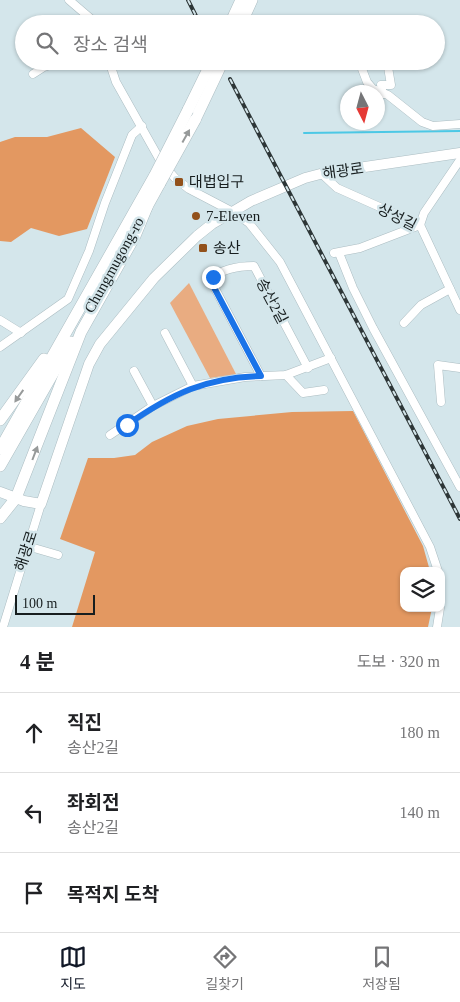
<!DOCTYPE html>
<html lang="ko">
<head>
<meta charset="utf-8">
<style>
	:root { --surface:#fff; --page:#f6f6f6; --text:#202124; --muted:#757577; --line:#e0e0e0; --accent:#111827 }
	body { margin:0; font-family:"Times New Roman","Noto Sans KR",serif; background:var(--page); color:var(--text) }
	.controls { position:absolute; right:15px; bottom:15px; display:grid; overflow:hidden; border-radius:10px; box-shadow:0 1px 4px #0004 }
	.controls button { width:45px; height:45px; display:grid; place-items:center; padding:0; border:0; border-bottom:1px solid var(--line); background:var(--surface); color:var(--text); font:25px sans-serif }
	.compass { position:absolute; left:340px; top:85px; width:45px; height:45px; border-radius:50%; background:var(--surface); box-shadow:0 1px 4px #0004; rotate:174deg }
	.scale { position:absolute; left:15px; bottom:12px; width:80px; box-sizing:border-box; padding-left:5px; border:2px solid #171e1f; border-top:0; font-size:14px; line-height:18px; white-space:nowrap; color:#171e1f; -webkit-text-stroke:4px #d4e6eb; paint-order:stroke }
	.stop { position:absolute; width:15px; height:15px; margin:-11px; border:4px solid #1a73e8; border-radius:50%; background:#fff }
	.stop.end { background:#1a73e8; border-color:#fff; box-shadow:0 1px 5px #0008 }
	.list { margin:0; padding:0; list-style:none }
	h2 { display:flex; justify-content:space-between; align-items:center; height:65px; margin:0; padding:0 20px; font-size:21px }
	h2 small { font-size:16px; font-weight:400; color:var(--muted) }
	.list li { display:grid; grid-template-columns:32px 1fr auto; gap:15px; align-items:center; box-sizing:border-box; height:80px; padding:0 20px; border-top:1px solid var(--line) }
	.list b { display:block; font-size:19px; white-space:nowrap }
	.list p { margin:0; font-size:16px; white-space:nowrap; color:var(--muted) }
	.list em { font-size:16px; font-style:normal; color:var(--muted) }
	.icon { flex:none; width:28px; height:28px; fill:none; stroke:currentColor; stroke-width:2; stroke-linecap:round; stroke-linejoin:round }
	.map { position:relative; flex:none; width:460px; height:627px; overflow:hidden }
	.search { position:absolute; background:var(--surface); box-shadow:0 1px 4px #0004; left:15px; right:15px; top:15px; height:55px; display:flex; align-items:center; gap:12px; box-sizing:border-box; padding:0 18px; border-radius:28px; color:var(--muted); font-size:19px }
	.sheet { height:305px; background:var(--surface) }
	nav { display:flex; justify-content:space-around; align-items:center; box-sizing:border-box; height:70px; border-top:1px solid var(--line); background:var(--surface); font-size:14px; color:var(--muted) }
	nav a { display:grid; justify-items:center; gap:2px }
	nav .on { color:var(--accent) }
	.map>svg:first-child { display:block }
</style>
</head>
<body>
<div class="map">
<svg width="460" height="627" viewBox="0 0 460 627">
	<rect width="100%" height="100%" fill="#d4e6eb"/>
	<polygon fill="#e9ac81" points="189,283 236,374 210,378 170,303"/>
	<g fill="#e39861">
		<polygon points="81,128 115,157 87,229 59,236 31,228 11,242 0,241 0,142 15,137 47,137"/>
		<polygon points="353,411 423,546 430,571 404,571 404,608 432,608 428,627 72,627 95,552 60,539 88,458 114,458 135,455 152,442 187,426 218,419 292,412"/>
	</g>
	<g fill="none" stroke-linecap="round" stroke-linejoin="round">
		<polyline stroke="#4cc8e5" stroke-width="2" points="304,133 460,131"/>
		<defs>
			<g id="minor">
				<polyline points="69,0 97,24"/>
				<polyline points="109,61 116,82 161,162 175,178 189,189 233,212 249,223 280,262 430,547 438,571"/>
				<polyline points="359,61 367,82 373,89 388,95 422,122 433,126 460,124"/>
				<polyline points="33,74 44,67 63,61"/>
				<polyline points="383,94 381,85 391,85 387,61"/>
				<polyline points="322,174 337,188 420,225 460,310"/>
				<polyline points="420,225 424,213 460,160"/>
				<polyline points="334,253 360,248 420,225"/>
				<polyline points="339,253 353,288 373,328 460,487"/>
				<polyline points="0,320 21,333"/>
				<polyline points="404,323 421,305 450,289"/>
				<polyline points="165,333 193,386"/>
				<polyline points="0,347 68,299 89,251 105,203 132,135 142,126"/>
				<polyline points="134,371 153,406"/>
				<polyline points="286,375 303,393 324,390"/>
				<path d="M261,376l-51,-97c12,-10 29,-13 44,-13l54,102"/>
				<polyline points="441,402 438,365 460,368"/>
				<polyline points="110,435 153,406 193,386 245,377 286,375 331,358"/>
				<polyline points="27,546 58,555"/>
				<polyline points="3,627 41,504"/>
				<polyline points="437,627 440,608"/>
			</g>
			<polyline id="major" points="0,492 24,501 41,504 89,364 100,344 154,278 197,236 212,224 251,201 305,178 324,173 460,153"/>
			<g id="highway">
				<polyline points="230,24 241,0"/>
				<polyline points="241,24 252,0"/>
				<polyline points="188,110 212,61"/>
				<polyline points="195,120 223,61"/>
				<polyline points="144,212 160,183"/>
				<polyline points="0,420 44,359"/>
				<polyline points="0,449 155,175"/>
				<polyline points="0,466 71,342"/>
				<polyline points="0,518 16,498 81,332 135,236 147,207"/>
			</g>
		</defs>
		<use href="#minor" stroke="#acbdc2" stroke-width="9"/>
		<use href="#major" stroke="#acbdc2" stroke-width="11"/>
		<use href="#highway" stroke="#acbdc2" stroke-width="12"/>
		<use href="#minor" stroke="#fff" stroke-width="8"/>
		<use href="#major" stroke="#fff" stroke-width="10"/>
		<use href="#highway" stroke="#fff" stroke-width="11"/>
		<defs>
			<g id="rail">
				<polyline points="188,0 200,24"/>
				<polyline points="230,79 460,519"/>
			</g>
		</defs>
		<use href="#rail" stroke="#2d3637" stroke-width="4"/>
		<use href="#rail" stroke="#d4e6eb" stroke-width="2" stroke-dasharray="5.5" stroke-linecap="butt"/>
		<defs>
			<g id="highway-bridge">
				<polyline points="155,175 188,110"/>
				<polyline points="160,183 195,120"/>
			</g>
		</defs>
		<use href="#highway-bridge" stroke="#acbdc2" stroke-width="12" stroke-linecap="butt"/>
		<use href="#highway-bridge" stroke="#fff" stroke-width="11"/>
	</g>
	<defs><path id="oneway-solid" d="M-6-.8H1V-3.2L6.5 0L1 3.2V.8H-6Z" transform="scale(1.25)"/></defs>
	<g fill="#979a9a">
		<use href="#oneway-solid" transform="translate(186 136) rotate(-61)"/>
		<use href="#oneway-solid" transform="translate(19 396) rotate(125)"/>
		<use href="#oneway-solid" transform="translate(35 453) rotate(-69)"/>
	</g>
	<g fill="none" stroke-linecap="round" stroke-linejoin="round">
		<path stroke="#1a73e8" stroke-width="6" d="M127,425c44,-31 80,-48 134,-49l-51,-96 3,-3"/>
	</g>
	<g fill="#92511b" stroke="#d4e6eb" stroke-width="2">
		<rect x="174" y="177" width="10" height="10" rx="2.5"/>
		<circle cx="196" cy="216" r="5"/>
		<rect x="198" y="243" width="10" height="10" rx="2.5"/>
	</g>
	<g text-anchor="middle" stroke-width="5" stroke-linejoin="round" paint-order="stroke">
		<g font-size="15" fill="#171e1f" stroke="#d4e6eb">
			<text transform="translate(343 171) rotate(-8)" y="5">해광로</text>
			<text transform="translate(397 217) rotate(27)" y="5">상성길</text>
			<text transform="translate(114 265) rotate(-61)" y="5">Chungmugong-ro</text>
			<text transform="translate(272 301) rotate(62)" y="5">송산2길</text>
			<text transform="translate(26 551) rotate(-72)" y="5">해광로</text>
		</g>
		<g font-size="15" fill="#171e1f" stroke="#d4e6eb" text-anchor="start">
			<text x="189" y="187">대법입구</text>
			<text x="206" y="221">7-Eleven</text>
			<text x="213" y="253">송산</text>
		</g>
	</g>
</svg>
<div class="controls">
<button><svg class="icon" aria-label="layers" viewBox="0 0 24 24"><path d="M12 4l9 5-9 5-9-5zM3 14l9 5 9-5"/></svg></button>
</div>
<svg class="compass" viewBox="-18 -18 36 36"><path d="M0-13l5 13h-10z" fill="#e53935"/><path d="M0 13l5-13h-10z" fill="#757577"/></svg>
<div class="scale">100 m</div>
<div class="stop" style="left:127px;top:425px"></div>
<div class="stop end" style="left:213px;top:277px"></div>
<div class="search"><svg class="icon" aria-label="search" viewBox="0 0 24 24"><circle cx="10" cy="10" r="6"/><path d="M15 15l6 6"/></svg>장소 검색</div>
</div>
<section class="sheet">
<h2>4 분<small>도보 · 320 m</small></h2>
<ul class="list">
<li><svg class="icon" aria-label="ahead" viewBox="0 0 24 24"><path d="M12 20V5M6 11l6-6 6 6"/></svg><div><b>직진</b><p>송산2길</p></div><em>180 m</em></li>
<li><svg class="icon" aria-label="left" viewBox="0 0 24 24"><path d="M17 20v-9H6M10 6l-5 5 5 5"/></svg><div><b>좌회전</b><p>송산2길</p></div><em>140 m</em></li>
<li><svg class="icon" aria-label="arrive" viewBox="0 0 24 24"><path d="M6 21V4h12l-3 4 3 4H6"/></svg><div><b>목적지 도착</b></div></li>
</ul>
</section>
<nav>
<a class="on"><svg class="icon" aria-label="map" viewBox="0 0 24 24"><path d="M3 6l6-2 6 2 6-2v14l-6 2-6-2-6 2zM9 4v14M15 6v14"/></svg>지도</a>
<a><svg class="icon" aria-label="directions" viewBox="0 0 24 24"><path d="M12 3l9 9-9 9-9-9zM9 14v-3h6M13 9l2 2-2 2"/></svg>길찾기</a>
<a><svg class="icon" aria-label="saved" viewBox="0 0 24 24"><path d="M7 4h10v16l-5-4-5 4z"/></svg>저장됨</a>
</nav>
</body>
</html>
